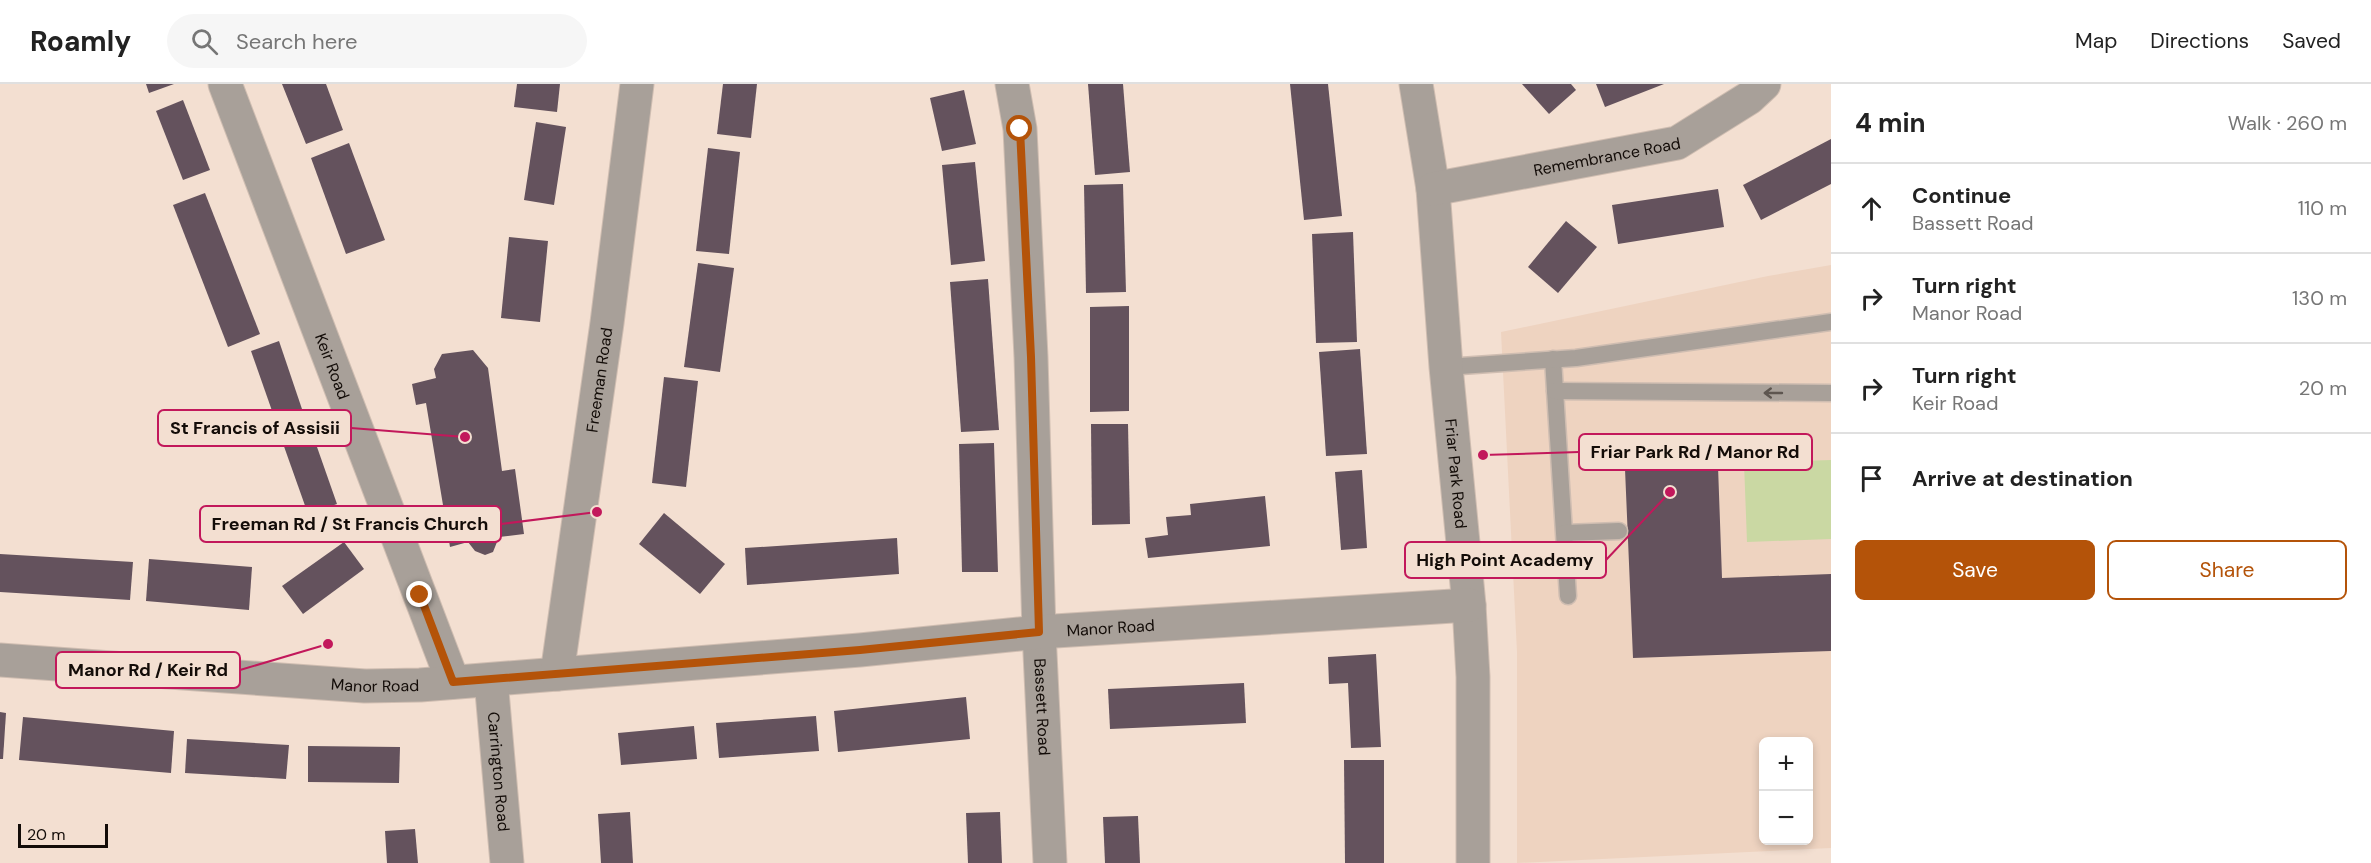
<!DOCTYPE html>
<html lang="en">
<head>
<meta charset="utf-8">
<style>
	:root { --surface:#fff; --page:#f6f6f6; --text:#222; --muted:#767676; --line:#e0e0e0; --accent:#b45309 }
	body { margin:0; font-family:"DM Sans",sans-serif; background:var(--page); color:var(--text) }
	.controls { position:absolute; right:18px; bottom:18px; display:grid; overflow:hidden; border-radius:9px; box-shadow:0 3px 9px #0003 }
	.controls button { width:54px; height:54px; display:grid; place-items:center; padding:0; border:0; border-bottom:2px solid var(--line); background:var(--surface); color:var(--text); font:30px sans-serif }
	.scale { position:absolute; left:18px; bottom:15px; width:90px; box-sizing:border-box; padding-left:6px; border:3px solid #130c08; border-top:0; font-size:16px; line-height:21px; white-space:nowrap; color:#130c08; -webkit-text-stroke:4px #f3dfd1; paint-order:stroke }
	.stop { position:absolute; width:18px; height:18px; margin:-14px; border:4px solid #b45309; border-radius:50%; background:#fff }
	.stop.end { background:#b45309; border-color:#fff; box-shadow:0 2px 6px #0008 }
	.list { margin:0; padding:0; list-style:none }
	h2 { display:flex; justify-content:space-between; align-items:center; height:78px; margin:0; padding:0 24px; font-size:26px }
	h2 small { font-size:20px; font-weight:400; color:var(--muted) }
	.list li { display:grid; grid-template-columns:39px 1fr auto; gap:18px; align-items:center; box-sizing:border-box; height:90px; padding:0 24px; border-top:2px solid var(--line) }
	.list b { display:block; font-size:22px; white-space:nowrap }
	.list p { margin:0; font-size:20px; white-space:nowrap; color:var(--muted) }
	.list em { font-size:20px; font-style:normal; color:var(--muted) }
	.actions { display:flex; gap:12px; padding:18px 24px }
	.actions a { flex:1; padding:14px 0; border:2px solid var(--accent); border-radius:9px; text-align:center; font-size:21px; color:var(--accent) }
	.actions .main { background:var(--accent); color:#fff }
	.icon { flex:none; width:33px; height:33px; fill:none; stroke:currentColor; stroke-width:2; stroke-linecap:round; stroke-linejoin:round }
	.map { position:relative; flex:none; width:1831px; height:779px; overflow:hidden }
	header { display:flex; align-items:center; gap:36px; box-sizing:border-box; height:84px; padding:0 30px; background:var(--surface); border-bottom:2px solid var(--line) }
	header strong { font-size:28px }
	nav { display:flex; gap:33px; margin-inline-start:auto; font-size:21px }
	.search { width:420px; height:54px; background:var(--page); display:flex; align-items:center; gap:15px; box-sizing:border-box; padding:0 21px; border-radius:33px; color:var(--muted); font-size:22px }
	main { display:flex }
	aside { flex:1; background:var(--surface) }
	.map>svg:first-child { display:block }
</style>
</head>
<body>
<header>
<strong>Roamly</strong>
<div class="search"><svg class="icon" aria-label="search" viewBox="0 0 24 24"><circle cx="10" cy="10" r="6"/><path d="M15 15l6 6"/></svg>Search here</div>
<nav><a>Map</a><a>Directions</a><a>Saved</a></nav>
</header>
<main>
<div class="map">
<svg width="1831" height="779" viewBox="0 0 1831 779">
	<rect width="100%" height="100%" fill="#f3dfd1"/>
	<path fill="#eed3c0" fill-rule="evenodd" d="M1831,181v583l-314,15v-211l-16,-320 267,-56zM1764,658h44v98h-44z"/>
	<polygon fill="#cad8a3" points="1831,376 1831,455 1747,458 1744,379"/>
	<g fill="#64525d">
		<polygon points="146,0 174,0 149,9"/>
		<polygon points="282,0 326,0 343,46 306,60"/>
		<polygon points="517,0 560,0 557,28 514,23"/>
		<polygon points="723,0 757,0 751,54 717,50"/>
		<polygon points="1088,0 1123,0 1130,88 1095,91"/>
		<polygon points="1290,0 1328,0 1342,132 1304,136"/>
		<polygon points="1522,0 1571,0 1576,6 1549,30"/>
		<polygon points="1596,0 1664,0 1605,23"/>
		<polygon points="964,6 976,60 942,67 930,14"/>
		<polygon points="183,16 210,86 183,96 156,27"/>
		<polygon points="536,38 566,43 554,121 524,116"/>
		<polygon points="1831,55 1831,100 1761,136 1743,101"/>
		<polygon points="349,59 385,156 346,170 311,74"/>
		<polygon points="708,64 740,68 729,170 696,167"/>
		<polygon points="975,78 985,177 951,181 942,81"/>
		<polygon points="1123,100 1126,208 1086,209 1084,101"/>
		<polygon points="1718,105 1724,143 1618,160 1612,121"/>
		<polygon points="205,109 260,250 228,263 173,121"/>
		<polygon points="1566,137 1597,163 1558,209 1528,183"/>
		<polygon points="1353,148 1357,258 1316,259 1312,150"/>
		<polygon points="509,153 548,157 540,238 501,234"/>
		<polygon points="698,179 734,184 720,288 684,283"/>
		<polygon points="988,195 999,346 961,348 950,198"/>
		<polygon points="1129,222 1129,327 1090,328 1090,223"/>
		<polygon points="279,257 304,331 277,341 251,267"/>
		<polygon points="1360,265 1367,370 1326,372 1319,268"/>
		<polygon points="473,266 488,284 502,387 515,385 524,450 499,453 493,468 485,471 475,467 468,458 450,463 426,319 416,321 412,300 436,294 434,285 442,270"/>
		<polygon points="664,293 698,297 686,403 652,399"/>
		<polygon points="1091,340 1128,340 1130,440 1092,441"/>
		<polygon points="310,343 337,420 308,430 281,354"/>
		<polygon points="994,359 998,488 962,488 959,360"/>
		<polygon points="1718,382 1722,494 1831,490 1831,567 1633,574 1625,385"/>
		<polygon points="1362,386 1367,464 1341,466 1335,388"/>
		<polygon points="1265,412 1270,462 1148,474 1145,454 1168,451 1166,433 1191,431 1190,420"/>
		<polygon points="664,429 725,480 700,510 639,460"/>
		<polygon points="897,454 899,490 747,501 745,464"/>
		<polygon points="344,458 364,485 303,530 282,502"/>
		<polygon points="0,470 133,478 130,516 0,508"/>
		<polygon points="149,475 252,483 249,526 146,517"/>
		<polygon points="1376,570 1381,663 1351,664 1348,599 1329,600 1328,573"/>
		<polygon points="1244,599 1246,639 1110,645 1108,605"/>
		<polygon points="966,613 970,655 838,668 834,627"/>
		<polygon points="0,628 6,629 3,675 0,675"/>
		<polygon points="816,632 819,667 719,674 716,639"/>
		<polygon points="23,633 174,647 171,689 19,676"/>
		<polygon points="694,642 697,675 621,681 618,649"/>
		<polygon points="187,655 289,661 286,695 185,689"/>
		<polygon points="308,662 400,663 399,699 308,698"/>
		<polygon points="1344,676 1384,676 1384,779 1345,779"/>
		<polygon points="630,728 633,779 601,779 598,730"/>
		<polygon points="1000,728 1002,779 968,779 966,729"/>
		<polygon points="1138,732 1140,779 1105,779 1103,733"/>
		<polygon points="415,745 418,779 387,779 385,747"/>
	</g>
	<g fill="none" stroke-linecap="round" stroke-linejoin="round">
		<defs>
			<g id="service">
				<polyline points="1553,275 1568,512"/>
				<polyline points="1446,283 1576,274 1831,238"/>
				<polyline points="1555,307 1831,309"/>
				<polyline points="1565,449 1619,447"/>
			</g>
			<g id="minor">
				<path id="s1" d="M225,0l228,598"/>
				<path id="s2" d="M1012,0l8,45 11,228 8,275 11,231"/>
				<path id="s3" d="M1416,0l17,105 13,178 23,238 4,72v186"/>
				<path id="s4" d="M1433,105l244,-46 72,-45 15,-14"/>
				<path id="s5" d="M0,576l365,26 55,-1 440,-35 179,-18 430,-27"/>
				<path id="s6" d="M557,590l50,-351 30,-239"/>
				<path id="s7" d="M491,596l16,183"/>
			</g>
		</defs>
		<use href="#service" stroke="#cfbdb1" stroke-width="19"/>
		<use href="#minor" stroke="#cfbdb1" stroke-width="35"/>
		<use href="#service" stroke="#a8a099" stroke-width="16"/>
		<use href="#minor" stroke="#a8a099" stroke-width="33"/>
	</g>
	<defs><path id="oneway-shaft" d="M-6 0H5M1.5-3L5.5 0L1.5 3" fill="none" stroke-width="1.6" stroke-linecap="round" stroke-linejoin="round" transform="scale(1.5)"/></defs>
	<use stroke="#5e5650" href="#oneway-shaft" transform="translate(1773 309) rotate(-180)"/>
	<g fill="none" stroke-linecap="round" stroke-linejoin="round">
		<polyline stroke="#b45309" stroke-width="8" points="420,511 453,598 860,566 1039,548 1031,273 1020,45"/>
	</g>
	<g text-anchor="middle" stroke-width="6" stroke-linejoin="round" paint-order="stroke">
		<g font-size="16" fill="#130c08" stroke="#f3dfd1">
			<text dy="6" stroke="none"><textPath href="#s4" startOffset="177">Remembrance Road</textPath></text>
			<text dy="6" stroke="none"><textPath href="#s1" startOffset="302">Keir Road</textPath></text>
			<text dy="6" stroke="none"><textPath href="#s6" startOffset="297">Freeman Road</textPath></text>
			<text dy="6" stroke="none"><textPath href="#s3" startOffset="392">Friar Park Road</textPath></text>
			<text dy="6" stroke="none"><textPath href="#s5" startOffset="1114">Manor Road</textPath></text>
			<text dy="6" stroke="none"><textPath href="#s5" startOffset="376">Manor Road</textPath></text>
			<text dy="6" stroke="none"><textPath href="#s2" startOffset="624">Bassett Road</textPath></text>
			<text dy="6" stroke="none"><textPath href="#s7" startOffset="92">Carrington Road</textPath></text>
		</g>
	</g>
	<path fill="none" stroke="#c2185b" stroke-width="2" d="M465 353L351 344M1483 371L1579 368M597 428L501 440M1670 408L1606 476M328 560L240 586"/>
	<g fill="#c2185b" stroke="#f3dfd1" stroke-width="2">
		<circle cx="465" cy="353" r="6"/>
		<circle cx="1483" cy="371" r="6"/>
		<circle cx="597" cy="428" r="6"/>
		<circle cx="1670" cy="408" r="6"/>
		<circle cx="328" cy="560" r="6"/>
	</g>
	<g fill="#f3dfd1" stroke="#c2185b" stroke-width="2">
		<rect x="158" y="326" width="193" height="36" rx="6"/>
		<rect x="1579" y="350" width="233" height="36" rx="6"/>
		<rect x="200" y="422" width="301" height="36" rx="6"/>
		<rect x="1405" y="458" width="201" height="36" rx="6"/>
		<rect x="56" y="568" width="184" height="36" rx="6"/>
	</g>
	<g font-size="18" text-anchor="middle" font-weight="bold" fill="#130c08">
		<text x="255" y="350">St Francis of Assisii</text>
		<text x="1695" y="374">Friar Park Rd / Manor Rd</text>
		<text x="350" y="446">Freeman Rd / St Francis Church</text>
		<text x="1505" y="482">High Point Academy</text>
		<text x="148" y="592">Manor Rd / Keir Rd</text>
	</g>
</svg>
<div class="controls">
<button>+</button>
<button>−</button>
</div>
<div class="scale">20 m</div>
<div class="stop" style="left:1020px;top:45px"></div>
<div class="stop end" style="left:420px;top:511px"></div>
</div>
<aside>
<h2>4 min<small>Walk · 260 m</small></h2>
<ul class="list">
<li><svg class="icon" aria-label="ahead" viewBox="0 0 24 24"><path d="M12 20V5M6 11l6-6 6 6"/></svg><div><b>Continue</b><p>Bassett Road</p></div><em>110 m</em></li>
<li><svg class="icon" aria-label="right" viewBox="0 0 24 24"><path d="M7 20v-9h11M14 6l5 5-5 5"/></svg><div><b>Turn right</b><p>Manor Road</p></div><em>130 m</em></li>
<li><svg class="icon" aria-label="right" viewBox="0 0 24 24"><path d="M7 20v-9h11M14 6l5 5-5 5"/></svg><div><b>Turn right</b><p>Keir Road</p></div><em>20 m</em></li>
<li><svg class="icon" aria-label="arrive" viewBox="0 0 24 24"><path d="M6 21V4h12l-3 4 3 4H6"/></svg><div><b>Arrive at destination</b></div></li>
</ul>
<div class="actions"><a class="main">Save</a><a>Share</a></div>
</aside>
</main>
</body>
</html>
